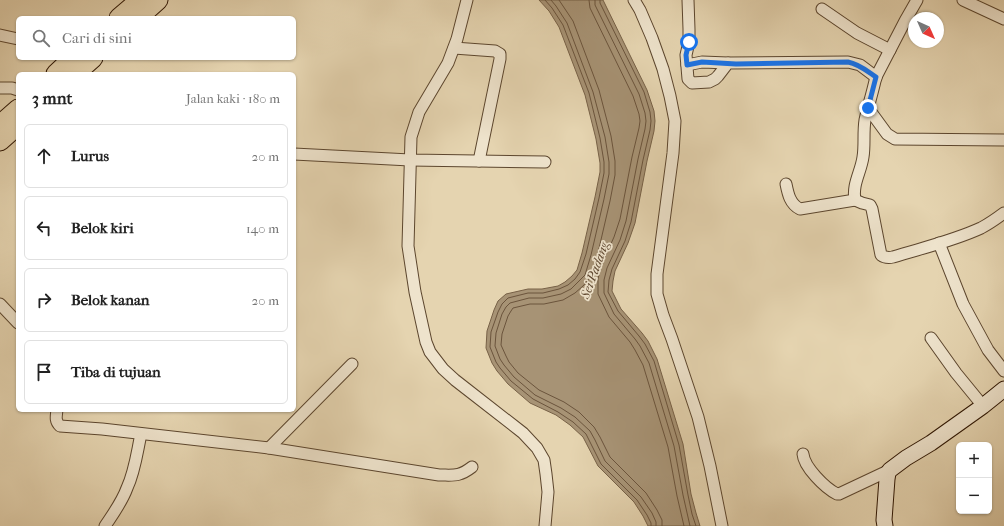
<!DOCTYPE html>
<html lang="id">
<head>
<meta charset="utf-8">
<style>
	:root { --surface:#fff; --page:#f2f2f2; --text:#222; --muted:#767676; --line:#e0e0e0 }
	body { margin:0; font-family:"IM FELL French Canon",serif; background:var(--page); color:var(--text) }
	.controls { position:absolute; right:12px; bottom:12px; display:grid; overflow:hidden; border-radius:6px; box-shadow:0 1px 3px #0004 }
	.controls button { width:36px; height:36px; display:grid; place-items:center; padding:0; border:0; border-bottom:1px solid var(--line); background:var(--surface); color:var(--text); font:20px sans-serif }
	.compass { position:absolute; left:908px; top:12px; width:36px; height:36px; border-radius:50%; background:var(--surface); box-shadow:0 1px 3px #0004; rotate:135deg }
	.stop { position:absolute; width:12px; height:12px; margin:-9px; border:3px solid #1a73e8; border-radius:50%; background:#fff }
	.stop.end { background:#1a73e8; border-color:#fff; box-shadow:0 1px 4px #0008 }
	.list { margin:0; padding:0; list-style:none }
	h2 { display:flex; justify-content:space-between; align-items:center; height:52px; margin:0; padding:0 16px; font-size:17px }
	h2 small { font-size:13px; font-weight:400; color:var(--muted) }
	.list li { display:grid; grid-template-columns:26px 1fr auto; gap:12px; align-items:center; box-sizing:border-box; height:64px; margin:0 8px 8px; padding:0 8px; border:1px solid var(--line); border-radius:6px }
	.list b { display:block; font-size:15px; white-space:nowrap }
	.list em { font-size:13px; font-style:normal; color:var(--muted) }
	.icon { flex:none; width:22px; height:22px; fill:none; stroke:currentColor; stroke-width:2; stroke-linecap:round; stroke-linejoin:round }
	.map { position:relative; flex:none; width:1004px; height:526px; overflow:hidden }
	.search { position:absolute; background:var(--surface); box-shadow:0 1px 3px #0004; left:16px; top:16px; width:280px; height:44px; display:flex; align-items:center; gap:10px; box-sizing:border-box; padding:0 14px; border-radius:6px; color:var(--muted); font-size:15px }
	.panel { position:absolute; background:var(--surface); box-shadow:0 1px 3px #0004; left:16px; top:72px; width:280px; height:340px; border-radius:6px }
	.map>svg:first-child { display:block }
</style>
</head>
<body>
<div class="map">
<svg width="1004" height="526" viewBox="0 0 1004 526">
	<rect width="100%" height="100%" fill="#e5d4b0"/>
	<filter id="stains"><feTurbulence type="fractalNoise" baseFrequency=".005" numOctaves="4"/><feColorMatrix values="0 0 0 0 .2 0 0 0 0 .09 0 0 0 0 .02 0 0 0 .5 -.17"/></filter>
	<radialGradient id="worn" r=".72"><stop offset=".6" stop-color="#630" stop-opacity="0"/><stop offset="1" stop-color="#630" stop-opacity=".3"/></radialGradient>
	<polygon fill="#a79375" stroke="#776147" points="539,0 603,0 647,90 654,111 655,121 654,131 647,161 635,223 628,243 615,271 613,281 612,291 621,309 642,333 648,341 657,359 683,444 691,494 696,513 700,526 648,526 643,516 634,502 598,466 583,437 570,425 556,415 530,403 508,384 497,371 492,363 486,348 487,331 494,310 498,301 506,294 528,289 542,289 558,286 565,282 572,276 577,270 582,253 595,197 600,172 600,163 596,139 585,95 559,27 549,11"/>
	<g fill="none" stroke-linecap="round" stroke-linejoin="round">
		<g stroke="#6b543c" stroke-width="1">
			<polyline points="545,0 552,8 563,25 589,93 600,138 604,162 604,173 599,198 586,254 580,272 575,279 568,285 559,289 543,293 528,293 508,298 502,304 498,312 491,332 490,347 496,362 500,368 511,381 533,399 558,412 573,422 586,434 601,464 637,500 647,515 651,523 651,526"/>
			<polyline points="551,0 556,6 567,23 593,92 605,137 609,162 609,174 604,199 591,255 585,275 571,289 561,294 543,298 529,298 510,303 506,307 502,314 496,333 495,346 500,359 504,365 514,377 535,395 561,408 575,417 590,431 595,440 605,461 641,497 652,513 656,522 656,526"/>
			<polyline points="559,0 573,21 599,90 611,136 615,161 615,175 610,201 597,257 590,278 583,286 575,293 563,300 544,304 530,304 513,308 511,311 508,316 502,334 501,345 506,356 509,362 518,373 539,390 564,402 579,412 594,427 600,437 610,457 646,493 657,510 662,520 662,526"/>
			<polyline points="589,0 590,8 633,96 639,114 640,121 639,128 632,157 620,219 614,237 601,266 598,279 598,294 609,317 630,342 635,350 643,365 668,447 677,496 684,526"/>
			<polyline points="595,0 595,5 639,94 645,113 646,121 645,129 638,159 626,221 620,240 607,268 604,280 604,293 614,314 635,339 640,346 649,363 674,446 683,495 690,526"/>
			<polyline points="600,0 600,3 644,92 650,112 651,121 650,130 643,160 631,222 625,241 612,269 609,280 608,292 618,311 639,336 645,344 654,361 679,445 688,495 692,514 696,526"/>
		</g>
		<defs>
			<g id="street">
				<polyline points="467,0 457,39 448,63 419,112 411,137 408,246 415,292 426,342 430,352 443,369 455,380 523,433 537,448 544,460 546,474 548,492 545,526"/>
				<polyline points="634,0 640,10 652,38 663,69 670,96 675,121 673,153 657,274 657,294 663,315 672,339 698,417 710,466 722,526"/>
				<polyline points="688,0 689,29 689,42 686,55 688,79 692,83 709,82 715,79 718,76 728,63 848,62 860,65 876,77"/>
				<path d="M917,0l-12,21 -28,54 -2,6c-3,13 -7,26 -10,39 -2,13 0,25 -2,37 -2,15 -11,27 -8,43l7,3 8,2 2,4 9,46c4,3 7,3 12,2 29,-9 60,-16 88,-29 8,-4 15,-9 23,-15"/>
				<polyline points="963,0 1004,19"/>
				<polyline points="822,9 857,33 890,50"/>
				<polyline points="0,35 18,39"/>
				<polyline points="454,48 495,51 500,54 500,59 479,161"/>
				<polyline points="687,65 702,62 728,63"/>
				<polyline points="0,88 12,88 18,90"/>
				<polyline points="868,108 887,134 895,139 1004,140"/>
				<polyline points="294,154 410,160 545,162"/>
				<path d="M786,184c2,10 4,20 14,25l55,-9"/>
				<polyline points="939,243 963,304 988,350 1004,371"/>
				<polyline points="0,304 18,323"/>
				<polyline points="931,338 956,373 983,406"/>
				<path d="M57,410c-1,7 -2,11 3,16l42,3 167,19 170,27c15,0 20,2 33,-8"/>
				<polyline points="269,448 352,364"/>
				<path d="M803,454c1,13 22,34 34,40h2l51,-24"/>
				<path d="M105,526c8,-12 17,-24 22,-38 8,-17 10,-36 14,-54"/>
			</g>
			<polyline id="secondary" points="885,526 884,520 887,479 888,473 890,470 906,458 931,443 983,406 1004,389"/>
			<g id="highway">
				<polyline points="119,18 140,0"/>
				<polyline points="138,18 158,0"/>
				<polyline points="56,74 73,58"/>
				<polyline points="75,74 93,58"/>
				<polyline points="0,125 18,109"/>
				<polyline points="0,141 18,125"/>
			</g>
		</defs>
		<use href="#street" stroke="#5c462e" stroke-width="13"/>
		<use href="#secondary" stroke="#2f1603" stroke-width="17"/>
		<use href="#highway" stroke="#2f1603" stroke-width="21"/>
		<use href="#street" stroke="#eee3cc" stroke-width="11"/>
		<use href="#secondary" stroke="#eee3cc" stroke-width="15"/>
		<use href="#highway" stroke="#e5d4b0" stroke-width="19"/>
	</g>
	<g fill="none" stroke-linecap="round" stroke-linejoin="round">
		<path stroke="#1a73e8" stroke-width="5" d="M689,42l-3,13 1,10 15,-3 34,2 112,-2c11,2 19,9 28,15l-8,31"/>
	</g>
	<g text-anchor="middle" stroke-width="3.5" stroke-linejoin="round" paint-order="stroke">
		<g font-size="13" font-style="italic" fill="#5f4831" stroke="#eee3cc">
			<text transform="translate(594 270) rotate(-70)" y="5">Sei Padang</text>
		</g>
	</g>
	<rect width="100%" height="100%" filter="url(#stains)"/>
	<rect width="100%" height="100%" fill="url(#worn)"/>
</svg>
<div class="controls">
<button>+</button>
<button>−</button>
</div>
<svg class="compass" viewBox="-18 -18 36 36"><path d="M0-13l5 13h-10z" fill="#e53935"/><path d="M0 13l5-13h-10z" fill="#767676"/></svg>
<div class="stop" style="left:689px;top:42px"></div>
<div class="stop end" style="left:868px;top:108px"></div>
<div class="search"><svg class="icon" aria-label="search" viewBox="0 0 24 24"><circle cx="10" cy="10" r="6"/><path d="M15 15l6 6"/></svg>Cari di sini</div>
<section class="panel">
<h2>3 mnt<small>Jalan kaki · 180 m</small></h2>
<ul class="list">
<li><svg class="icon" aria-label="ahead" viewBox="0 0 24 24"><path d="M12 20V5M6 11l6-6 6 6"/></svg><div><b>Lurus</b></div><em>20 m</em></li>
<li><svg class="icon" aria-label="left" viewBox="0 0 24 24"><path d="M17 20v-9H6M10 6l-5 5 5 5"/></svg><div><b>Belok kiri</b></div><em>140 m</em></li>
<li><svg class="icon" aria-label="right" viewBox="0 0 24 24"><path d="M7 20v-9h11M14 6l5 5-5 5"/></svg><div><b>Belok kanan</b></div><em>20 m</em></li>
<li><svg class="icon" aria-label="arrive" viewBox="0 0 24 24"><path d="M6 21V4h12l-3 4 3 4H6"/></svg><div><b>Tiba di tujuan</b></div></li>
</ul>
</section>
</div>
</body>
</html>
